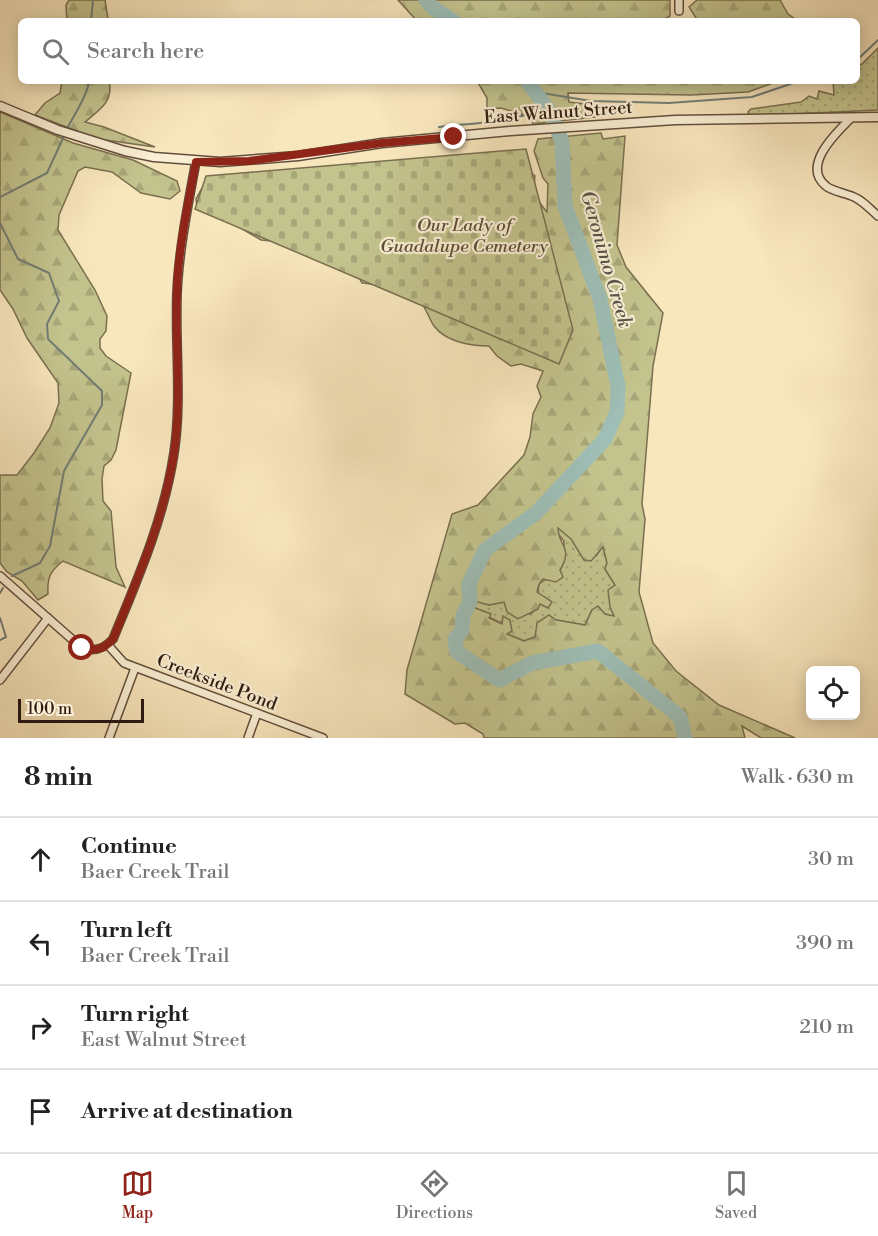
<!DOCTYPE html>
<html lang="en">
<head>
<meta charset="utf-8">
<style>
	:root { --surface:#fff; --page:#f2f2f2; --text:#222; --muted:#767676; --line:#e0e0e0; --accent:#8f2418 }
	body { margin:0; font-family:"Libre Bodoni",serif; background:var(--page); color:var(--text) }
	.controls { position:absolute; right:18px; bottom:18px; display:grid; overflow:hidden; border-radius:9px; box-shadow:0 3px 15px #0003 }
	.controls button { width:54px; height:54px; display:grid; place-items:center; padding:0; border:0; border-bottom:2px solid var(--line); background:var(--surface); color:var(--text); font:30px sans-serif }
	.scale { position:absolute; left:18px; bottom:15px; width:126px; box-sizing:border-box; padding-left:6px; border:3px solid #301b12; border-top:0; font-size:16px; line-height:21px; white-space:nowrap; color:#301b12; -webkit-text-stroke:4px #faefd4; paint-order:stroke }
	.stop { position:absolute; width:18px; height:18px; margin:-14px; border:4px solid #8f2418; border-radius:50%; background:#fff }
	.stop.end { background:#8f2418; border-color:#fff; box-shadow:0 2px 6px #0008 }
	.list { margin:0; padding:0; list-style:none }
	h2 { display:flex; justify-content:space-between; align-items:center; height:78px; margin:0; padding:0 24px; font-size:26px }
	h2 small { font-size:20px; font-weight:400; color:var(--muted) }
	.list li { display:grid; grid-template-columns:39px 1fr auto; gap:18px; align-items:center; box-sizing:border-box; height:84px; padding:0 24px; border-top:2px solid var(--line) }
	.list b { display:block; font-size:22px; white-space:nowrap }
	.list p { margin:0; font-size:20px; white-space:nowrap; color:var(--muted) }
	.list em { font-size:20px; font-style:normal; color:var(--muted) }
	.icon { flex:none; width:33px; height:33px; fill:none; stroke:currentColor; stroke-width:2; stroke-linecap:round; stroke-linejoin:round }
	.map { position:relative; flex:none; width:878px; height:738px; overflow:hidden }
	.search { position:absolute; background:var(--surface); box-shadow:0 3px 15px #0003; left:18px; right:18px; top:18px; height:66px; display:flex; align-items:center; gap:15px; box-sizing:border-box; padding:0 21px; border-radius:9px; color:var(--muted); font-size:22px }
	.sheet { height:414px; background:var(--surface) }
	nav { display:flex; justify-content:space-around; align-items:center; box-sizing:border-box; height:84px; border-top:2px solid var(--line); background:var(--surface); font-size:16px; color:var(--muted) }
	nav a { display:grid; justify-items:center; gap:3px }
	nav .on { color:var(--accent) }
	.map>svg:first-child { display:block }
</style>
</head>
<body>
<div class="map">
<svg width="878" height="738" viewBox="0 0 878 738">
	<defs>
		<pattern id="green-dots" width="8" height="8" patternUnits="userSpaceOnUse" patternTransform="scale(1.5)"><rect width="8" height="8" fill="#c3c38d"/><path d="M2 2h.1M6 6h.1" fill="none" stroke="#a8a779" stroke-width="1.8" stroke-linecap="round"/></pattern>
		<pattern id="forest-firs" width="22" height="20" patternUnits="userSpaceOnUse" patternTransform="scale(1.5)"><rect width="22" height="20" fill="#c3c38d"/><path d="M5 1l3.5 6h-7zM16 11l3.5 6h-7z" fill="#a8a779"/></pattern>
		<pattern id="cemetery-stones" width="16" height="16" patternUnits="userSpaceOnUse" patternTransform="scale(1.5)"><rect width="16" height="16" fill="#c3c38d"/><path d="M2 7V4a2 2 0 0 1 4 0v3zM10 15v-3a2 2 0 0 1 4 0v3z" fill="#a8a779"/></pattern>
	</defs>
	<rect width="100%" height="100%" fill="#f8e6bd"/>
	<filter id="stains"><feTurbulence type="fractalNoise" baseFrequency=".00333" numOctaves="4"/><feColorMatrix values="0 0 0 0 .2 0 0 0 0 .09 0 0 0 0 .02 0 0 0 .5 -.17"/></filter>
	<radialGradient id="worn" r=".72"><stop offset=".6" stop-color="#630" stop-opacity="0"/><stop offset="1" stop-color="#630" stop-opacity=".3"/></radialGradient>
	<g fill="url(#green-dots)" stroke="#7a6f50" stroke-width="1.5">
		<polygon points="878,48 878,110 750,116 748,112 751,109 801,102 809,96 817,99 819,91 834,95 833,81 857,81 857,66 862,64"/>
		<path d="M558,528l38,28 7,-10 4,17 -2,6 10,16 -2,4 1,28 -22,-7 -7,15 -29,-5 -21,17 -11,4 -17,-7 -4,-10 -14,-7 1,-3 -15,-6 -1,-8 15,5 15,-3 26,12c14,-9 6,-16 9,-30l21,-14 4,-8v-21l-6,-7z"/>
	</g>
	<g fill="url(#forest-firs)" stroke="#7a6f50" stroke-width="1.5" fill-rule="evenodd">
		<polygon points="69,0 105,0 108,19 111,21 67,21 66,5"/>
		<polygon points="398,0 670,0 670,16 661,21 417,21"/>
		<polygon points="697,0 780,0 788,14 798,21 698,21 689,7"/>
		<path d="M62,81h47c5,21 -10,29 -24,41l19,5 51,20 -57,-8 -63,-24 10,-12 15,-10z"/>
		<polygon points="477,81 779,81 748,92 691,95 568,93 569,102 610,107 595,117 533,124 531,117 501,108 487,109 487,98"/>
		<path d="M0,112l73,31 60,17 44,21 3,10 -10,8 -29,-6 -29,-21 -27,-5 -7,4 -19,44 -1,15 37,60 12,26 -1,15 -6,8v9l6,8 25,17 -15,77 -5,10 -7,6 -2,13 1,22 8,10 5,56 9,20 -62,-26c-13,10 -16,17 -15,33l-10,6 -16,-19 -15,-9 -7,-9v-88h17l17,-22 16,-25 9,-25 -1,-20 -31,-45 -14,-29 -13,-19z"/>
		<path d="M601,133l2,6 22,-3 -8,109 9,22 37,46 -10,53 -11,138 3,15 -6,73 14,51 23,28 43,34 76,33h-34l-19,-12 3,12h-261l-1,-4 -18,-11 -10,1 -50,-30 2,-24 45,-156 26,-9 46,-50 6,-18 3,-23 8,-17 -4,-11 6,-15 -22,-7 -10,2 -14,-10 -8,-10c-18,0 -43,-4 -55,-20 -5,-7 -8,-19 -14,-24 -8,-7 -47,-19 -58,-19l-5,-9 -85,-33 -11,-1 -22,-13 -42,-20 -1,-8 6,-11 325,-19 8,7c-2,15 2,25 12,36l1,-28 -5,-6 -9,-27 4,-12zM558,528l13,11 13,21 7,1 12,-14 4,16 -2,6 10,16 -7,5 2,17 4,9 -9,-2 -7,-8 -6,4 -7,15 -29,-5 -7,-5 -12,8 -2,14 -11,4 -17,-7 5,-3 -2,-11 -7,-4 -1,8 -13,-6 2,-4 -16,-6 -1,-7 15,4 15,-3 3,10 11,7 20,-10 2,-5 8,4 4,-6 -15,-10 2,-8 4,-5 13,3 7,-5 -3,-7c14,-23 -2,-24 -2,-42z"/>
	</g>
	<polygon fill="url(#cemetery-stones)" stroke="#7a6f50" stroke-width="1.5" points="526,149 573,330 559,364 195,209 206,176"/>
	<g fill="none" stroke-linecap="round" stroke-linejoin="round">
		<g stroke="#727d74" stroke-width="2">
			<polyline points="91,21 93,0"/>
			<polyline points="857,60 878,40"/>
			<polyline points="536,92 591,101 669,103 752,97 799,81"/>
			<path d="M439,127c28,-4 86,-4 106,-22"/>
			<path d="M66,131c7,-15 22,-36 23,-50"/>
			<polyline points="0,197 47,173 64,136"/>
			<polyline points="0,223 18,259 49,273 59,301 47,324 48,339 102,391 102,405 64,471 50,546 40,563 12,576"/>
			<polyline points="0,593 3,588"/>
			<polyline points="0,618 6,637 0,640"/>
		</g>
		<g stroke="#9ebeb6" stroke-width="15">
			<polyline points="426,0 432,7 453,21"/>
			<polyline points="527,81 548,109 562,141 565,206 600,299 618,386 617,412 605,439 536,513 485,550 469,584 470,602 463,615 462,630 455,639 457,652 499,680 532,663 598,651 680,717 685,738"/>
		</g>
		<defs>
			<g id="minor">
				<polyline points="679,0 679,11"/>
				<path d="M850,119c-14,14 -49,47 -24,67 7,6 21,7 30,12 8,4 15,12 22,18"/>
				<path d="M0,576l82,72c13,4 22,1 31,-9 25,-61 51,-120 61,-186 8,-53 1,-107 3,-160 2,-44 11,-88 19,-132"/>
				<polyline points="108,645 124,663 323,738"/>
				<polyline points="0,680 48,618"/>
				<polyline points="109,738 135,668"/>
				<polyline points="248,738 257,713"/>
			</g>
			<polyline id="tertiary" points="0,106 58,130 125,151 154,157 220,162 298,156 382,143 510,131 675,120 878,117"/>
		</defs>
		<use href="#minor" stroke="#624e3d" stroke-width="10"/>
		<use href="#tertiary" stroke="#624e3d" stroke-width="11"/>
		<use href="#minor" stroke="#faefd4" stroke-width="7"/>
		<use href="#tertiary" stroke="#faefd4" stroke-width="8"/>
	</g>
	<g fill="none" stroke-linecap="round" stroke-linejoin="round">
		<path stroke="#8f2418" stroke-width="8" d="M82,648c13,4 22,1 31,-9 25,-61 51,-120 61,-186 8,-53 1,-107 3,-160 1,-44 11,-88 19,-131l53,-1 133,-18 72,-6"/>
	</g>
	<g text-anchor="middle" stroke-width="4.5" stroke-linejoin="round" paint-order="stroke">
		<g font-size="18" fill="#301b12" stroke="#faefd4">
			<text transform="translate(558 112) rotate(-4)" y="6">East Walnut Street</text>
			<text transform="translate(217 682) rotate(21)" y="6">Creekside Pond</text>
		</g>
		<g font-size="18" font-style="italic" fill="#5c4d37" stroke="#faefd4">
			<text x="464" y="231">Our Lady of<tspan x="464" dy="21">Guadalupe Cemetery</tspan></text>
		</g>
		<g font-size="20" font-style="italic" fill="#56544b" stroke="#faefd4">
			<text transform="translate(607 259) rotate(74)" y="7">Geronimo Creek</text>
		</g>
	</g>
	<rect width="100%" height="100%" filter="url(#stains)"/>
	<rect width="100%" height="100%" fill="url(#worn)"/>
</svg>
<div class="controls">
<button><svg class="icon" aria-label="locate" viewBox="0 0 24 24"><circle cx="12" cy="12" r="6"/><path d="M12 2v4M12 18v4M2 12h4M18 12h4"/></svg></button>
</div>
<div class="scale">100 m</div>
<div class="stop" style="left:82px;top:648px"></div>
<div class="stop end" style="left:454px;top:137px"></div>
<div class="search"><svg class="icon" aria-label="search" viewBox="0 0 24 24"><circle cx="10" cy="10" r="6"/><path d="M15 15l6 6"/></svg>Search here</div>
</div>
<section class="sheet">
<h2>8 min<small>Walk · 630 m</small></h2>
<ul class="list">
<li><svg class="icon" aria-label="ahead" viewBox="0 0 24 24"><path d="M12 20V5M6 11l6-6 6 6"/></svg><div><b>Continue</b><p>Baer Creek Trail</p></div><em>30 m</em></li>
<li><svg class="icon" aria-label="left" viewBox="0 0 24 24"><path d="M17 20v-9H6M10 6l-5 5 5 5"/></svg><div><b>Turn left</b><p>Baer Creek Trail</p></div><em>390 m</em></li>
<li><svg class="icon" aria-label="right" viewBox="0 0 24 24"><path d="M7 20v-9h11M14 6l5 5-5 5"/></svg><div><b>Turn right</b><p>East Walnut Street</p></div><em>210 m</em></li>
<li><svg class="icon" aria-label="arrive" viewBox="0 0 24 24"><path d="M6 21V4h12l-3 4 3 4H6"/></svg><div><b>Arrive at destination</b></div></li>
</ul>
</section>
<nav>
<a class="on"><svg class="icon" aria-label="map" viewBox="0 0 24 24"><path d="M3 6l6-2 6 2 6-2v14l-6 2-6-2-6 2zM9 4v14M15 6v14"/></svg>Map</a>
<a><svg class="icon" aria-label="directions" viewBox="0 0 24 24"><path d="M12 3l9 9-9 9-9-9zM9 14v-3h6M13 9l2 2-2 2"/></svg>Directions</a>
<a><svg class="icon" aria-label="saved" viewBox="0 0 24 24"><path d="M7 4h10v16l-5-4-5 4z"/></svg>Saved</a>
</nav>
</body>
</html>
